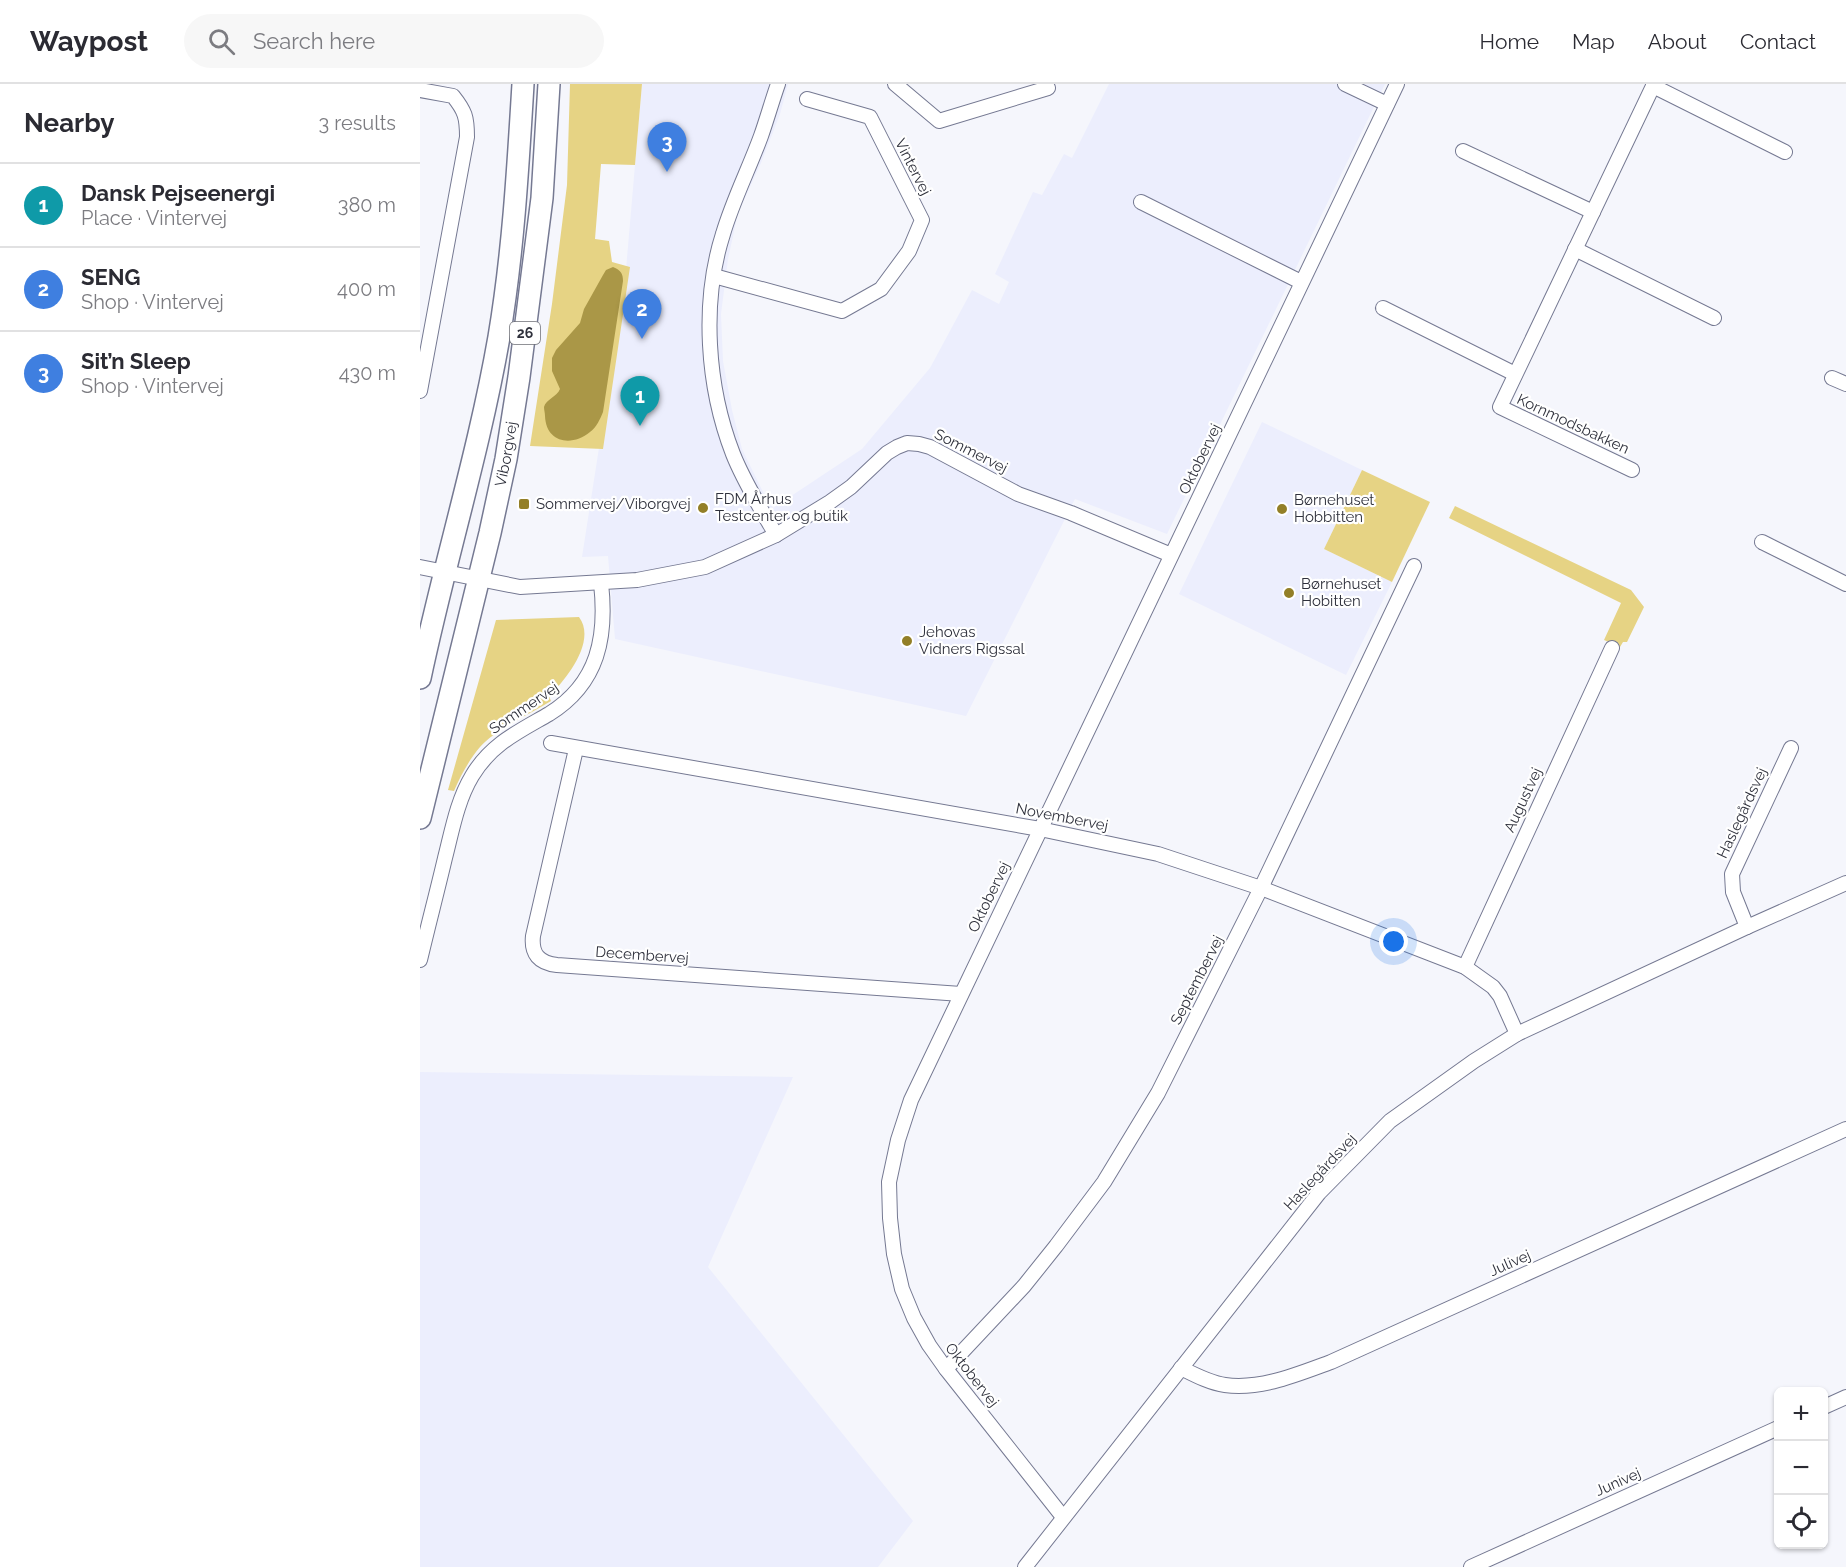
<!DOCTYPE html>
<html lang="en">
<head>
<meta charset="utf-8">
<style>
	:root { --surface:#fff; --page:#f7f7f7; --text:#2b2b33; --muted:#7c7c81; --line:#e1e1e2; --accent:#937f27 }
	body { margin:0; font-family:Raleway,sans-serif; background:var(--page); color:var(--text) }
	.controls { position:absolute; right:18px; bottom:18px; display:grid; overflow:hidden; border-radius:9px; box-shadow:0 2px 4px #0004 }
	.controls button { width:54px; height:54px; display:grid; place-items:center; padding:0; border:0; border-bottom:2px solid var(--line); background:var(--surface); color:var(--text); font:30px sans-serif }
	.you { position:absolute; left:974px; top:858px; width:21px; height:21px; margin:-15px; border:4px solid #fff; border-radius:50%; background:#1a73e8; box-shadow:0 0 0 9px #1a73e833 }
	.badge { display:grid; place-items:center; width:39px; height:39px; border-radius:50%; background:var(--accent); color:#fff; font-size:20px; font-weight:700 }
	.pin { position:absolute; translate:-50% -50px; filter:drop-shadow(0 2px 3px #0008) }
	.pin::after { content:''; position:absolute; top:32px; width:21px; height:18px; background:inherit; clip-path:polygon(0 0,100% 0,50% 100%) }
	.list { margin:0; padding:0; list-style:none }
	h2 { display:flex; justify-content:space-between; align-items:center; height:78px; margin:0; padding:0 24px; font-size:26px }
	h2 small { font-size:20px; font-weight:400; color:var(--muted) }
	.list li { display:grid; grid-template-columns:39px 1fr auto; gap:18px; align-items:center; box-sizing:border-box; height:84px; padding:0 24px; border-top:2px solid var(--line) }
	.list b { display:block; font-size:22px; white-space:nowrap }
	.list p { margin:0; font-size:20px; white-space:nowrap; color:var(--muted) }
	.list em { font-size:20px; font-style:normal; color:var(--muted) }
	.icon { flex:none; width:33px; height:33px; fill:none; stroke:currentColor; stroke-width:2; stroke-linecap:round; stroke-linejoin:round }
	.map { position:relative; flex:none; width:1426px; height:1483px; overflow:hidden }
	header { display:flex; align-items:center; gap:36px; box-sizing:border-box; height:84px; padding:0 30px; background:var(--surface); border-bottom:2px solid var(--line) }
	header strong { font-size:28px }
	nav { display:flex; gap:33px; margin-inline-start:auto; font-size:21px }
	.search { width:420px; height:54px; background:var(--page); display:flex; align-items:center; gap:15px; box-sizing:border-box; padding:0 21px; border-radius:33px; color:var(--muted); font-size:22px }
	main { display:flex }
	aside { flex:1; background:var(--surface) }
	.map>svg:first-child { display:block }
</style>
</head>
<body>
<header>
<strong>Waypost</strong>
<div class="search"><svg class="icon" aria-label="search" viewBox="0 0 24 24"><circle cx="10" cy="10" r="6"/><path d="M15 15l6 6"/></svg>Search here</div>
<nav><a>Home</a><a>Map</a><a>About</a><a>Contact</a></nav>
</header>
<main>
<aside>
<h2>Nearby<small>3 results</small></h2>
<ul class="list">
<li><span class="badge" style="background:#0f9aa8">1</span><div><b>Dansk Pejseenergi</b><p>Place · Vintervej</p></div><em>380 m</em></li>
<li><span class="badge" style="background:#3f7fe0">2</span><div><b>SENG</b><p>Shop · Vintervej</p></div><em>400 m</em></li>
<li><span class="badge" style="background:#3f7fe0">3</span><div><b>Sit’n Sleep</b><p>Shop · Vintervej</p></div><em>430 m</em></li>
</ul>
</aside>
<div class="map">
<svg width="1426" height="1483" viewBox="0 0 1426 1483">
	<rect width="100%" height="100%" fill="#f5f6fc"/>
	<g fill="#eceefd">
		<polygon points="222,0 368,0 360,30 341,79 318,129 308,175 301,230 303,277 312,326 322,365 343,408 353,424 442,365 510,284 552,206 579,220 589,198 575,190 613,108 622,111 644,70 652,74 689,0 965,0 747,450 655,415 546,632 195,555 188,472 162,473 205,197"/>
		<polygon points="842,338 942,386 904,465 972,498 926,591 759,510"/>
		<polygon points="0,988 373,993 288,1183 493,1437 458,1483 0,1483"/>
	</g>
	<g fill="#e6d384">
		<polygon points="150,0 222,0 215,81 181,80 175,155 189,157 192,178 210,183 183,365 110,362 132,220 147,101"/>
		<polygon points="942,386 1010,418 972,498 904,465"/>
		<polygon points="1035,422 1211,506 1224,523 1207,558 1203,558 1200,563 1184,556 1201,519 1029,434"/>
		<path d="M159,533c18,24 -13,63 -30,79l2,5c-21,13 -55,28 -71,46 -11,13 -19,28 -26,44l-6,-1 48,-170z"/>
	</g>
	<path fill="#aa9747" d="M193,183c8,3 10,7 10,14l-20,131c-3,7 -6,15 -13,20 -18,15 -44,11 -45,-16 0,-3 -1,-6 -1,-9 2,-8 13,-10 16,-18l-8,-18v-13l4,-8 24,-27 4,-14 19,-34 3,-5z"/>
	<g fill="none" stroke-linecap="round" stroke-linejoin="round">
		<defs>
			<g id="minor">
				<polyline points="475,0 519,37 628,4"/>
				<polyline points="925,0 967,20"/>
				<polyline points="1233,2 1365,68"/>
				<path d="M0,6l33,6c12,15 14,21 14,41l-47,254"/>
				<polyline points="1043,67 1173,128"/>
				<polyline points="721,118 881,198"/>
				<polyline points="1155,165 1294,234"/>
				<polyline points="294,192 422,227 461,205 489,167 502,136 450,33 387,15"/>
				<polyline points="963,224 1095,290"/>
				<polyline points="1412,294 1426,300"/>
				<polyline points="1212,386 1080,323 1234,0"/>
				<path d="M356,451c-15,-26 -32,-53 -43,-81 -26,-67 -32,-151 -10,-220 10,-34 26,-65 38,-98 6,-17 11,-35 17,-52"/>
				<polyline points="1342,458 1426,500"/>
				<polyline points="0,483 100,503 217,496 285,483 356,451 410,418 431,403 467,369 477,363 487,359 499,360 510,363 598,410 651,429 751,471"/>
				<polyline points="131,659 620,745 738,770 841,804 1045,883 1073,903 1080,912 1097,950"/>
				<path d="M156,665l-43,187c-2,18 6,27 24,29l404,29"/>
				<polyline points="1327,843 1313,808 1312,790 1371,664"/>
				<path d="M0,876c8,-34 17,-68 25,-102 7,-27 12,-57 27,-82 19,-32 46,-44 77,-62 50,-31 58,-78 52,-131"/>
				<polyline points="1045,883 1192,564"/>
				<path d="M761,1284c14,7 29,15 44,17 36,5 73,-11 106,-23l515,-233"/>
				<polyline points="526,1285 604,1202 636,1162 684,1098 738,1009 841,804 994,482"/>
				<polyline points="1404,1323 1426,1313"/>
				<polyline points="643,1433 526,1285 509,1261 494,1234 482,1205 474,1170 470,1134 469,1098 478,1056 491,1016 977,0"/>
				<polyline points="605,1483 899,1109 970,1037 1054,977 1097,950 1327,843 1426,799"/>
				<polyline points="1051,1483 1358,1344"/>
			</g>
			<g id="primary">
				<path d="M0,594c24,-114 59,-226 79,-341 14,-83 19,-169 24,-253"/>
				<path id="s1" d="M0,734l70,-285 16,-74 13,-82 23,-179 7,-114"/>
			</g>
		</defs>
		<use href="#minor" stroke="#757992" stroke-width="16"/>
		<use href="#primary" stroke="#757992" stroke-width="24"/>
		<use href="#minor" stroke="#fff" stroke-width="14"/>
		<use href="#primary" stroke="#fff" stroke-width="21"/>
	</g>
	<g fill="#937f27" stroke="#fff" stroke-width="2">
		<rect x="98" y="414" width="12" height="12" rx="3"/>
		<circle cx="283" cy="424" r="6"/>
		<circle cx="862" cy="425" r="6"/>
		<circle cx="869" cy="509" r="6"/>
		<circle cx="487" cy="557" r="6"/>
	</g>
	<g text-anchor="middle" stroke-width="4.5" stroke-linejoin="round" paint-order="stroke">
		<rect fill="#fff" stroke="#6d6f76" stroke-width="1.5" x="90" y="238" width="30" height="22" rx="4.5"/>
		<g font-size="14" font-weight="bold" fill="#2f313c">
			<text x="105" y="254">26</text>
		</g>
		<g font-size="15" fill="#2f313c" stroke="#fff">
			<text transform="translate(493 83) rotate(63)" y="5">Vintervej</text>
			<text transform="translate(1153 340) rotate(25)" y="5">Kornmodsbakken</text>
			<text transform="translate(551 367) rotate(27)" y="5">Sommervej</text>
			<text dy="5" stroke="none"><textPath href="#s1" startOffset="374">Viborgvej</textPath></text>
			<text transform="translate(780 375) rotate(-64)" y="5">Oktobervej</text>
			<text transform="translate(104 624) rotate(-34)" y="5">Sommervej</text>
			<text transform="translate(1103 716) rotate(-65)" y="5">Augustvej</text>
			<text transform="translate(1322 729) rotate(-65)" y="5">Haslegårdsvej</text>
			<text transform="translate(642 733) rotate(11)" y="5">Novembervej</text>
			<text transform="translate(569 813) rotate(-64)" y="5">Oktobervej</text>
			<text transform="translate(222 871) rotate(4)" y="5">Decembervej</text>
			<text transform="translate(777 896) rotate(-63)" y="5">Septembervej</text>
			<text transform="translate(900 1088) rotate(-47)" y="5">Haslegårdsvej</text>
			<text transform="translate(1090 1179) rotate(-24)" y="5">Julivej</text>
			<text transform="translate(552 1291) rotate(52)" y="5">Oktobervej</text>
			<text transform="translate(1198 1398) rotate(-24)" y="5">Junivej</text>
		</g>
		<g font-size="15" fill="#2f313c" stroke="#fff" text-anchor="start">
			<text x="295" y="420">FDM Århus<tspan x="295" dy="17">Testcenter og butik</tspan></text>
			<text x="874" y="421">Børnehuset<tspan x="874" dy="17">Hobbitten</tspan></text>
			<text x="116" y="425">Sommervej/Viborgvej</text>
			<text x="881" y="505">Børnehuset<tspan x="881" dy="17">Hobitten</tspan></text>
			<text x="499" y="553">Jehovas<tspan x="499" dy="17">Vidners Rigssal</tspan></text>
		</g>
	</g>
</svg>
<div class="controls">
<button>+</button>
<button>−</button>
<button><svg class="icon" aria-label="locate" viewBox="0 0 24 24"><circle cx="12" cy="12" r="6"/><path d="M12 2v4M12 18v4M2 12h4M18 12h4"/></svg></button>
</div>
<div class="you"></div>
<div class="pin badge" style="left:220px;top:342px;background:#0f9aa8">1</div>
<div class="pin badge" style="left:222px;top:255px;background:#3f7fe0">2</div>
<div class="pin badge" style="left:247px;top:88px;background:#3f7fe0">3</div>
</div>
</main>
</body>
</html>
